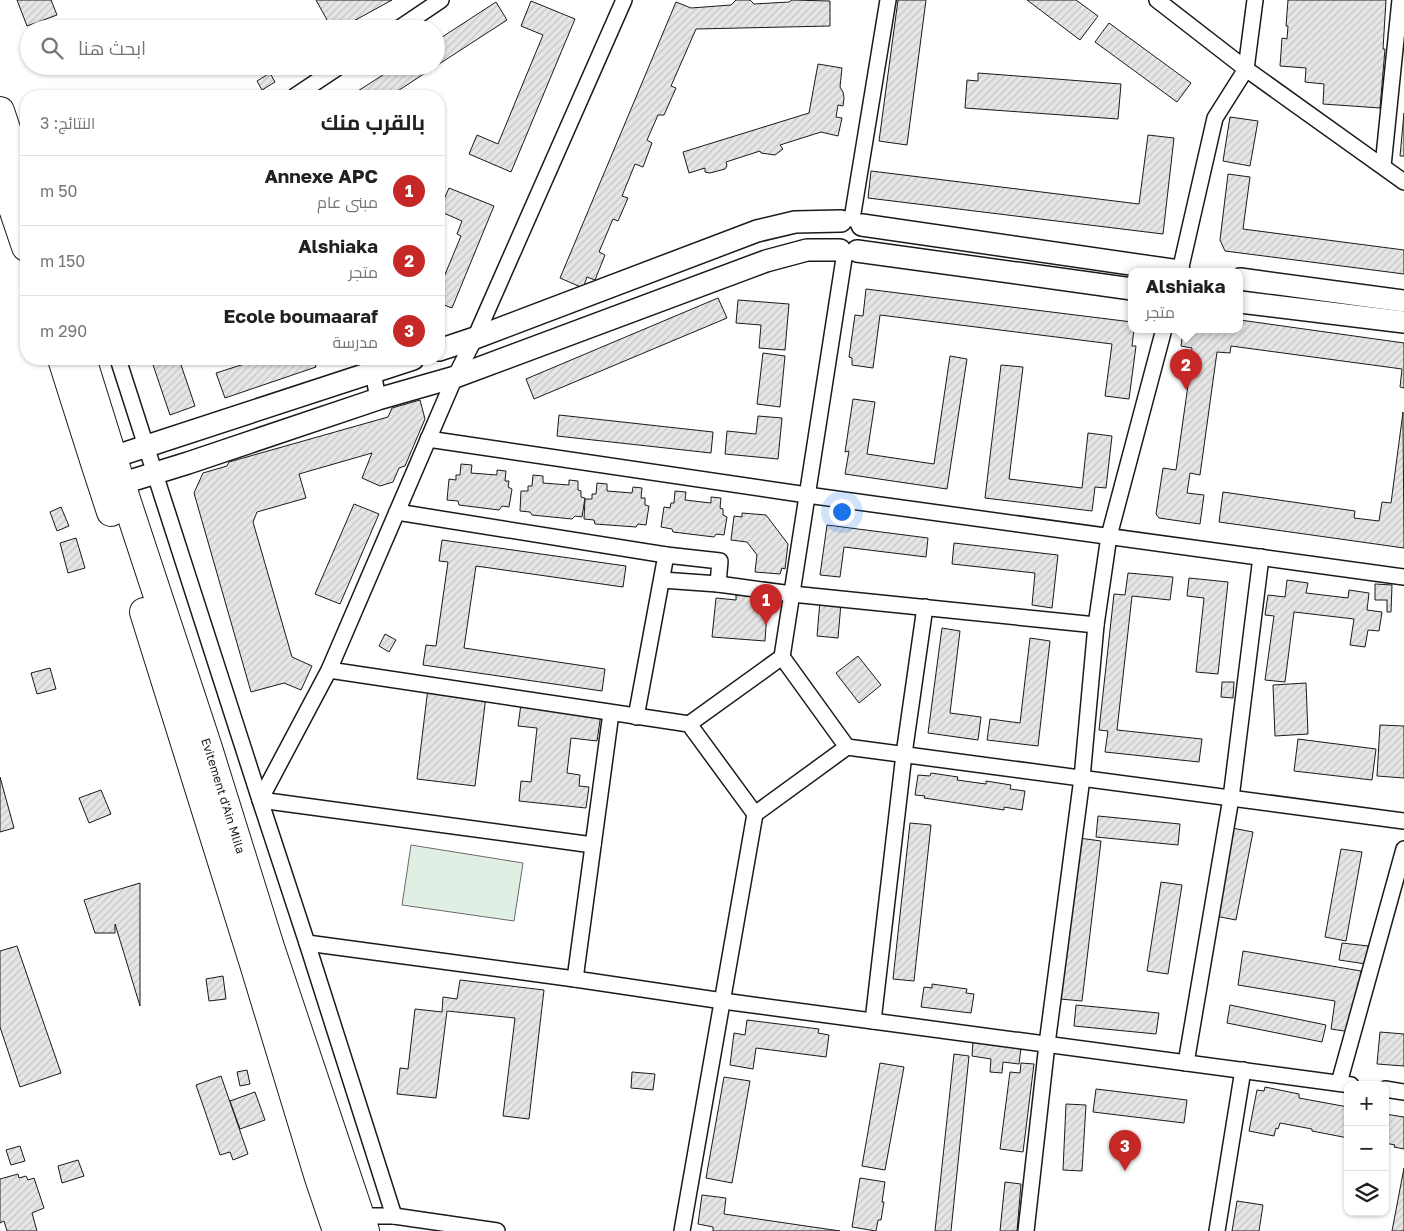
<!DOCTYPE html>
<html lang="ar">
<head>
<meta charset="utf-8">
<style>
	:root { --surface:#fff; --page:#f2f2f2; --text:#202124; --muted:#757577; --line:#e0e0e0; --accent:#c62828 }
	body { margin:0; font-family:"Golos Text",Cairo,sans-serif; background:var(--page); color:var(--text); direction:rtl }
	.controls { position:absolute; right:15px; bottom:15px; display:grid; overflow:hidden; border-radius:10px; box-shadow:0 1px 4px #0004 }
	.controls button { width:45px; height:45px; display:grid; place-items:center; padding:0; border:0; border-bottom:1px solid var(--line); background:var(--surface); color:var(--text); font:25px sans-serif }
	.you { position:absolute; left:841px; top:511px; width:18px; height:18px; margin:-12px; border:4px solid #fff; border-radius:50%; background:#1a73e8; box-shadow:0 0 0 8px #1a73e833 }
	.badge { display:grid; place-items:center; width:32px; height:32px; border-radius:50%; background:var(--accent); color:#fff; font-size:16px; font-weight:700 }
	.pin { position:absolute; translate:-50% -41px; filter:drop-shadow(0 1px 2px #0008) }
	.pin::after { content:''; position:absolute; top:26px; width:18px; height:15px; background:inherit; clip-path:polygon(0 0,100% 0,50% 100%) }
	.popup { position:absolute; left:1128px; top:268px; width:115px; height:65px; box-sizing:border-box; display:grid; place-content:center; border-radius:10px; background:var(--surface); filter:drop-shadow(0 1px 4px #0005); font-size:16px; white-space:nowrap; color:var(--muted) }
	.popup b { font-size:19px; color:var(--text) }
	.popup::after { content:''; position:absolute; left:50%; top:100%; margin-left:-10px; border:10px solid transparent; border-top-color:var(--surface) }
	.list { margin:0; padding:0; list-style:none }
	h2 { display:flex; justify-content:space-between; align-items:center; height:65px; margin:0; padding:0 20px; font-size:21px }
	h2 small { font-size:16px; font-weight:400; color:var(--muted) }
	.list li { display:grid; grid-template-columns:32px 1fr auto; gap:15px; align-items:center; box-sizing:border-box; height:70px; padding:0 20px; border-top:1px solid var(--line) }
	.list b { display:block; font-size:19px; white-space:nowrap }
	.list p { margin:0; font-size:16px; white-space:nowrap; color:var(--muted) }
	.list em { font-size:16px; font-style:normal; color:var(--muted) }
	.icon { flex:none; width:28px; height:28px; fill:none; stroke:currentColor; stroke-width:2; stroke-linecap:round; stroke-linejoin:round }
	.map { position:relative; flex:none; width:1404px; height:1231px; overflow:hidden; direction:ltr }
	.search { position:absolute; background:var(--surface); box-shadow:0 1px 4px #0004; left:20px; top:20px; width:425px; height:55px; display:flex; align-items:center; gap:12px; box-sizing:border-box; padding:0 18px; border-radius:28px; color:var(--muted); font-size:19px }
	.panel { position:absolute; background:var(--surface); box-shadow:0 1px 4px #0004; left:20px; top:90px; width:425px; height:275px; border-radius:20px; direction:rtl }
	.map>svg:first-child { display:block }
</style>
</head>
<body>
<div class="map">
<svg width="1404" height="1231" viewBox="0 0 1404 1231">
	<defs>
		<pattern id="building-hatch" width="6" height="6" patternUnits="userSpaceOnUse" patternTransform="scale(1.25)"><rect width="6" height="6" fill="#e6e6e6"/><path d="M-1 1l2-2M0 6l6-6M5 7l2-2" fill="none" stroke="#c5c5c5"/></pattern>
	</defs>
	<rect width="100%" height="100%" fill="#fff"/>
	<polygon fill="#e0efe3" stroke="#6a6a6a" points="411,845 523,863 514,921 402,905"/>
	<g fill="url(#building-hatch)" stroke="#1a1a1a">
		<polygon points="17,0 51,0 57,15 27,26"/>
		<polygon points="316,0 392,0 339,29 332,29"/>
		<polygon points="736,0 750,0 754,4 789,2 792,0 830,1 830,26 696,29 671,86 676,88 664,115 658,115 647,140 652,143 643,167 635,164 622,196 628,198 618,221 613,219 599,252 605,255 595,280 587,277 583,288 560,278 676,2 691,8 731,5"/>
		<polygon points="898,0 926,0 907,145 879,141"/>
		<polygon points="1027,0 1076,0 1098,16 1080,40"/>
		<polygon points="1288,0 1386,0 1383,49 1385,49 1380,108 1323,104 1324,84 1305,82 1306,68 1280,66 1282,38 1287,39 1288,26 1286,26"/>
		<polygon points="531,1 575,19 511,172 469,154 477,135 498,144 543,35 521,26"/>
		<polygon points="496,2 507,20 436,66 436,41"/>
		<polygon points="46,21 53,29 36,29"/>
		<polygon points="1109,23 1191,83 1177,102 1095,42"/>
		<polygon points="818,64 842,68 840,87 843,92 844,98 843,106 838,105 836,117 842,118 838,136 821,132 780,145 783,149 775,155 761,153 760,151 726,162 727,166 725,169 710,173 705,172 705,168 689,173 683,152 809,113"/>
		<polygon points="397,66 436,66 390,96 350,96"/>
		<polygon points="270,73 275,82 262,90 257,81"/>
		<polygon points="978,73 1121,84 1118,119 965,108 967,80 978,81"/>
		<polygon points="1404,113 1404,156 1400,156"/>
		<polygon points="1230,117 1258,121 1250,166 1223,161"/>
		<polygon points="1148,135 1174,138 1163,234 868,198 871,171 1139,204"/>
		<polygon points="1228,174 1250,177 1243,229 1404,250 1404,274 1225,251 1220,240"/>
		<polygon points="449,188 494,206 452,308 439,303 439,289 461,236 457,234 462,221 439,211"/>
		<polygon points="866,289 1132,322 1132,329 1134,329 1132,346 1136,346 1129,399 1105,396 1112,344 880,315 873,368 852,365 852,358 849,357 855,315 863,316"/>
		<polygon points="718,298 727,318 534,399 526,379"/>
		<polygon points="738,300 789,304 785,350 759,348 761,325 736,323"/>
		<polygon points="1240,320 1404,343 1404,388 1400,387 1402,369 1231,346 1230,353 1217,352 1200,475 1190,473 1187,493 1204,495 1200,524 1159,518 1156,514 1163,468 1176,470 1190,371 1180,369 1182,355 1191,356 1192,348 1181,346 1183,331 1194,333 1195,329 1240,329"/>
		<polygon points="763,353 785,356 780,407 757,404"/>
		<polygon points="950,356 967,359 947,489 845,474 849,451 845,452 853,399 875,402 867,454 934,464"/>
		<polygon points="151,359 179,359 195,406 170,415"/>
		<polygon points="260,359 313,359 316,367 225,398 216,373"/>
		<polygon points="1001,365 1023,367 1009,479 1082,488 1088,433 1112,436 1106,488 1095,487 1092,511 985,498"/>
		<polygon points="420,400 425,419 405,466 399,468 393,482 380,486 362,478 372,453 299,474 306,498 257,512 253,522 292,657 312,666 301,690 284,683 251,692 194,493 203,473 227,466 229,462 388,417 392,408"/>
		<polygon points="1403,412 1404,548 1219,522 1223,492 1355,511 1354,518 1379,521 1382,502 1391,503"/>
		<polygon points="559,415 713,432 711,453 557,436"/>
		<polygon points="758,416 782,418 778,459 725,454 727,431 756,434"/>
		<polygon points="461,464 472,465 471,473 497,475 497,470 506,471 505,481 509,481 508,487 512,489 509,507 502,506 499,510 459,505 458,501 447,500 449,479 456,480 456,475 460,475"/>
		<polygon points="533,475 543,476 543,483 569,485 569,480 578,481 578,490 581,491 581,497 585,498 582,517 575,516 572,519 532,515 530,512 520,511 521,491 528,491 528,486 532,486"/>
		<polygon points="597,483 607,484 607,491 632,493 633,487 642,488 641,498 645,498 645,505 649,506 646,525 638,524 636,527 595,524 594,520 584,519 585,499 592,499 592,494 596,494"/>
		<polygon points="675,491 686,492 685,500 711,503 711,497 721,498 720,508 723,509 723,515 727,517 724,535 716,534 714,537 673,532 672,529 661,527 664,507 670,508 671,503 674,503"/>
		<polygon points="354,504 379,514 340,604 315,594"/>
		<polygon points="61,507 69,526 57,531 50,512"/>
		<polygon points="742,513 766,515 788,544 785,569 782,568 780,574 755,572 757,555 747,542 731,540 734,516 742,517"/>
		<polygon points="827,525 928,538 926,557 844,547 840,577 820,575"/>
		<polygon points="76,538 85,568 68,573 60,543"/>
		<polygon points="442,540 626,566 623,587 476,566 464,648 605,669 602,691 423,665 426,645 436,646 448,562 439,561"/>
		<polygon points="954,543 1058,555 1052,608 1032,605 1035,573 952,564"/>
		<polygon points="1128,573 1173,577 1170,600 1132,596 1117,730 1202,739 1199,762 1105,752 1108,731 1099,730 1114,594 1125,595"/>
		<polygon points="1189,578 1228,582 1218,674 1196,672 1204,598 1187,596"/>
		<polygon points="1287,580 1308,583 1306,593 1348,598 1349,590 1369,593 1367,610 1382,612 1379,631 1368,630 1365,647 1350,645 1354,619 1294,612 1285,682 1265,680 1274,616 1265,615 1268,595 1285,597"/>
		<polygon points="1375,584 1392,585 1391,612 1387,612 1387,600 1375,600"/>
		<polygon points="736,595 768,598 765,641 712,637 716,598 736,600"/>
		<polygon points="820,601 841,603 838,638 817,636"/>
		<polygon points="942,628 960,631 950,713 981,717 978,740 928,733"/>
		<polygon points="385,634 396,640 389,652 379,646"/>
		<polygon points="1030,638 1050,641 1038,746 987,740 990,719 1020,723"/>
		<polygon points="858,656 881,685 859,703 836,673"/>
		<polygon points="50,668 56,689 37,694 31,673"/>
		<polygon points="1222,682 1234,682 1233,698 1221,697"/>
		<polygon points="1306,683 1308,734 1275,736 1273,685"/>
		<polygon points="428,688 486,696 475,786 417,779"/>
		<polygon points="521,704 601,714 597,741 571,738 567,773 580,775 579,786 589,787 586,808 519,801 521,781 531,782 537,728 518,726"/>
		<polygon points="1380,725 1404,726 1404,778 1377,776"/>
		<polygon points="1298,739 1376,749 1372,780 1294,771"/>
		<polygon points="931,773 958,777 957,780 986,784 986,781 1011,785 1010,789 1025,791 1022,810 1004,807 1004,810 924,798 925,796 915,795 918,775 930,776"/>
		<polygon points="0,777 14,828 0,832"/>
		<polygon points="101,790 111,814 89,823 79,798"/>
		<polygon points="1098,816 1180,824 1178,845 1096,837"/>
		<polygon points="910,823 931,825 914,981 893,979"/>
		<polygon points="1232,828 1253,832 1236,920 1215,916"/>
		<polygon points="1079,838 1101,841 1082,1001 1060,999"/>
		<polygon points="1341,849 1362,852 1346,941 1325,937"/>
		<polygon points="1161,882 1182,885 1168,974 1147,971"/>
		<polygon points="140,883 140,1006 115,924 115,933 95,933 84,900"/>
		<polygon points="1342,943 1368,946 1366,964 1339,960"/>
		<polygon points="17,946 61,1073 20,1087 0,1027 0,951"/>
		<polygon points="1243,951 1361,971 1351,1032 1331,1029 1335,1001 1238,985"/>
		<polygon points="223,976 226,999 209,1001 206,979"/>
		<polygon points="460,980 544,990 529,1119 503,1116 515,1018 447,1011 436,1098 397,1094 400,1068 408,1069 415,1009 442,1012 443,997 457,999"/>
		<polygon points="932,984 967,989 966,993 974,994 971,1013 921,1007 924,987 932,988"/>
		<polygon points="1076,1005 1159,1013 1156,1034 1074,1026"/>
		<polygon points="1230,1005 1326,1025 1322,1042 1227,1023"/>
		<polygon points="747,1020 819,1029 818,1033 829,1035 826,1057 756,1048 753,1069 730,1065 734,1033 745,1035"/>
		<polygon points="1380,1032 1404,1034 1404,1066 1377,1064"/>
		<polygon points="973,1042 1021,1048 1019,1064 1003,1062 1002,1073 990,1072 991,1059 972,1056"/>
		<polygon points="954,1054 969,1056 951,1231 935,1231"/>
		<polygon points="880,1063 904,1067 885,1170 862,1166"/>
		<polygon points="1021,1063 1034,1064 1023,1152 1000,1149 1010,1072 1020,1073"/>
		<polygon points="247,1070 250,1084 240,1086 237,1072"/>
		<polygon points="632,1072 655,1074 653,1090 631,1088"/>
		<polygon points="221,1076 248,1154 233,1160 230,1152 220,1155 196,1085"/>
		<polygon points="724,1077 750,1081 732,1183 706,1178"/>
		<polygon points="1265,1087 1299,1094 1299,1098 1348,1107 1348,1138 1312,1131 1312,1129 1280,1123 1278,1129 1276,1128 1274,1136 1249,1131 1257,1090 1264,1091"/>
		<polygon points="1096,1089 1187,1100 1184,1123 1093,1112"/>
		<polygon points="255,1092 265,1120 240,1129 230,1101"/>
		<polygon points="1066,1104 1086,1105 1082,1171 1063,1170"/>
		<polygon points="1385,1114 1404,1117 1404,1149 1394,1147 1395,1145 1385,1143"/>
		<polygon points="20,1146 25,1161 11,1165 6,1150"/>
		<polygon points="78,1160 84,1176 62,1183 58,1166"/>
		<polygon points="1404,1168 1404,1231 1392,1231"/>
		<polygon points="18,1174 19,1178 26,1176 28,1180 34,1178 44,1208 32,1213 37,1231 7,1231 4,1221 0,1223 0,1179"/>
		<polygon points="860,1178 885,1182 882,1202 884,1202 881,1220 878,1220 876,1231 852,1227"/>
		<polygon points="1005,1182 1021,1184 1017,1231 1000,1231"/>
		<polygon points="702,1195 726,1198 724,1214 840,1231 713,1231 713,1227 698,1224"/>
		<polygon points="1237,1201 1263,1205 1259,1231 1232,1231"/>
	</g>
	<g fill="none" stroke-linecap="round" stroke-linejoin="round">
		<defs>
			<g id="street">
				<polyline points="1157,0 1246,69 1404,182"/>
				<polyline points="398,29 441,0"/>
				<polyline points="295,96 340,66"/>
				<polyline points="1383,166 1400,0"/>
				<polyline points="852,219 888,0"/>
				<polyline points="1180,271 1215,118 1246,69 1255,0"/>
				<polyline points="118,359 260,800 307,943 394,1216"/>
				<polyline points="368,359 373,372 378,399"/>
				<polyline points="428,439 807,495 1404,577"/>
				<polyline points="397,512 666,555 636,717"/>
				<polyline points="662,580 718,584 720,561 666,555"/>
				<polyline points="718,584 792,594 1096,625"/>
				<polyline points="782,657 845,252"/>
				<polyline points="329,670 689,724"/>
				<polyline points="847,747 782,657 689,724 755,814 847,747 1404,821"/>
				<polyline points="593,845 260,800 329,670 455,377 475,338 624,0"/>
				<polyline points="307,943 575,979 723,1001 1351,1085"/>
				<polyline points="575,979 611,713"/>
				<polyline points="873,1021 904,754 925,607"/>
				<polyline points="1186,1063 1231,798 1261,557"/>
				<polyline points="1339,1083 1404,849"/>
				<polyline points="1385,1089 1404,1092"/>
				<polyline points="355,1217 360,1216 394,1216 497,1231"/>
				<polyline points="682,1231 755,814"/>
				<polyline points="1026,1231 1047,1044 1082,778 1096,625 1109,536 1164,329"/>
				<polyline points="1217,1231 1243,1070"/>
			</g>
			<g id="secondary">
				<polyline points="862,225 1179,271"/>
				<polyline points="857,251 1132,289"/>
				<polyline points="1240,279 1404,301"/>
				<polyline points="1240,302 1404,322"/>
				<polyline points="439,350 475,338 757,231 795,222 841,221"/>
				<polyline points="98,462 413,359"/>
				<polyline points="107,488 188,463 378,399 455,377 766,261 807,250 840,250"/>
			</g>
			<g id="highway">
				<polyline points="0,111 26,189"/>
				<polyline points="0,170 26,247"/>
				<polyline points="62,359 95,463 111,512"/>
				<path id="s1" d="M82,359l39,125 87,264 62,199 95,284"/>
				<polyline points="144,612 254,964 319,1178 337,1231"/>
			</g>
		</defs>
		<use href="#street" stroke="#1a1a1a" stroke-width="18"/>
		<use href="#secondary" stroke="#1a1a1a" stroke-width="24"/>
		<use href="#highway" stroke="#1a1a1a" stroke-width="30"/>
		<use href="#street" stroke="#fff" stroke-width="15"/>
		<use href="#secondary" stroke="#fff" stroke-width="21"/>
		<use href="#highway" stroke="#fff" stroke-width="28"/>
	</g>
	<g text-anchor="middle" stroke-width="4" stroke-linejoin="round" paint-order="stroke">
		<g font-size="12" fill="#1a1a1a" stroke="#fff">
			<text dy="4" stroke="none"><textPath href="#s1" startOffset="459">Evitement d'Ain Mlila</textPath></text>
		</g>
	</g>
</svg>
<div class="controls">
<button>+</button>
<button>−</button>
<button><svg class="icon" aria-label="layers" viewBox="0 0 24 24"><path d="M12 4l9 5-9 5-9-5zM3 14l9 5 9-5"/></svg></button>
</div>
<div class="you"></div>
<div class="pin badge" style="left:766px;top:625px">1</div>
<div class="pin badge" style="left:1186px;top:390px">2</div>
<div class="popup"><b>Alshiaka</b>متجر</div>
<div class="pin badge" style="left:1125px;top:1171px">3</div>
<div class="search"><svg class="icon" aria-label="search" viewBox="0 0 24 24"><circle cx="10" cy="10" r="6"/><path d="M15 15l6 6"/></svg>ابحث هنا</div>
<section class="panel">
<h2>بالقرب منك<small>النتائج: 3</small></h2>
<ul class="list">
<li><span class="badge">1</span><div><b>Annexe APC</b><p>مبنى عام</p></div><em>50 m</em></li>
<li><span class="badge">2</span><div><b>Alshiaka</b><p>متجر</p></div><em>150 m</em></li>
<li><span class="badge">3</span><div><b>Ecole boumaaraf</b><p>مدرسة</p></div><em>290 m</em></li>
</ul>
</section>
</div>
</body>
</html>
